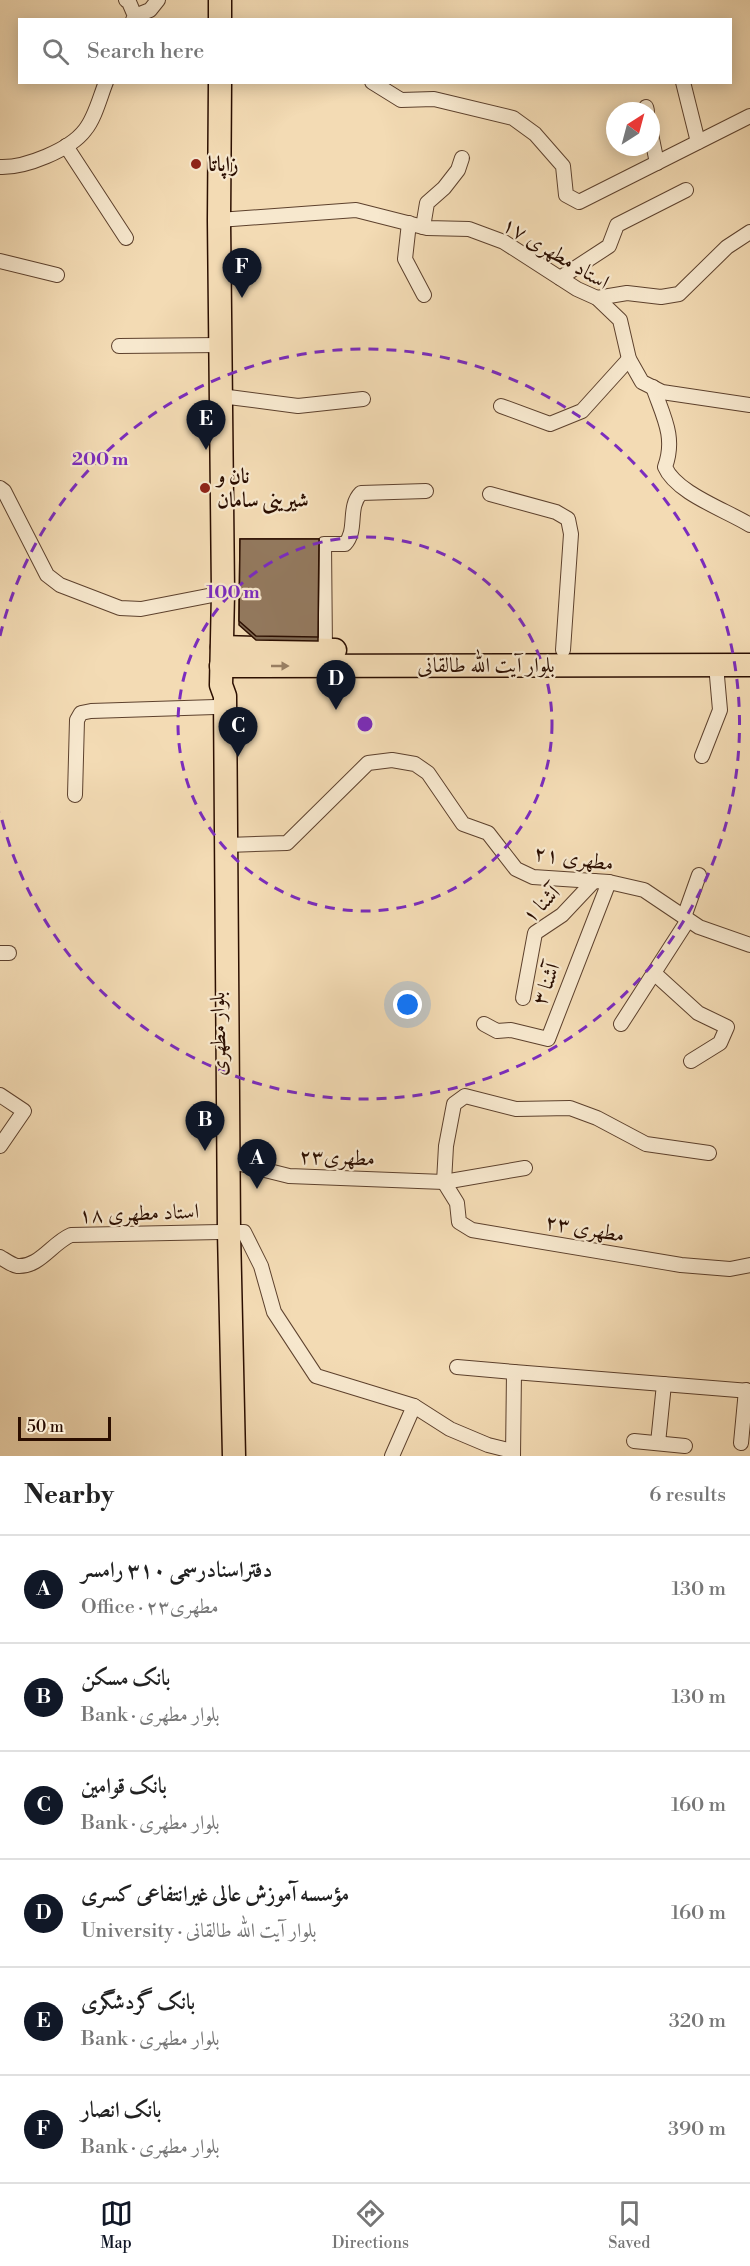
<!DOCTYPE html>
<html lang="en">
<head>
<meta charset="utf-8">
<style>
	:root { --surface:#fff; --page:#f2f2f2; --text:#222; --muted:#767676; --line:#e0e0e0; --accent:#111827 }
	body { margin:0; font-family:"Libre Bodoni",Amiri,serif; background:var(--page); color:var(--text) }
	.compass { position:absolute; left:606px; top:102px; width:54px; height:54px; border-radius:50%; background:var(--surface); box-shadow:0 3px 15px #0003; rotate:36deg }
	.scale { position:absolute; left:18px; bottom:15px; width:93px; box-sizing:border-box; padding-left:6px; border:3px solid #2b0e00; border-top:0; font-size:16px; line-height:21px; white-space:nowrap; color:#2b0e00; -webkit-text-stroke:4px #f7e8ce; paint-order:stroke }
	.you { position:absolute; left:408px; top:1005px; width:21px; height:21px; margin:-15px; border:4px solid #fff; border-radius:50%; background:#1a73e8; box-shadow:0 0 0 9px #1a73e833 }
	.badge { display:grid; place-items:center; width:39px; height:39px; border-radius:50%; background:var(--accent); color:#fff; font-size:20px; font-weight:700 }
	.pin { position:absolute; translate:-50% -50px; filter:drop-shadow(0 2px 3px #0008) }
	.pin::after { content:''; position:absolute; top:32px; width:21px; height:18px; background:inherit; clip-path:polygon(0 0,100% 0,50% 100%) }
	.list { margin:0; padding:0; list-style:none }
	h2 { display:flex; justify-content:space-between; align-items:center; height:78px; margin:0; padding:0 24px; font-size:26px }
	h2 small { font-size:20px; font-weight:400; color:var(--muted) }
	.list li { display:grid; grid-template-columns:39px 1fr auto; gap:18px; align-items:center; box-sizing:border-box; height:108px; padding:0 24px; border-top:2px solid var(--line) }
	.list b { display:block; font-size:22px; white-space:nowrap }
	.list p { margin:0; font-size:20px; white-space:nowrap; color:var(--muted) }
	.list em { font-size:20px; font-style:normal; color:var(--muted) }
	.icon { flex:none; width:33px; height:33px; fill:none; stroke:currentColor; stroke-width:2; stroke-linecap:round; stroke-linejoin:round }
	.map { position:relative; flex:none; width:750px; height:1456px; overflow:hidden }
	.search { position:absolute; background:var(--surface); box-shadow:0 3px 15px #0003; left:18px; right:18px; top:18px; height:66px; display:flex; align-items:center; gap:15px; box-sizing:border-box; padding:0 21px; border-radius:0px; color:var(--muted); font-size:22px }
	.sheet { height:726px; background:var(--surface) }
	nav { display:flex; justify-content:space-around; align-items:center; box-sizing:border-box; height:84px; border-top:2px solid var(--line); background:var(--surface); font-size:16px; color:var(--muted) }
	nav a { display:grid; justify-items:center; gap:3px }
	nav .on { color:var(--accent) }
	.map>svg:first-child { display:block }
</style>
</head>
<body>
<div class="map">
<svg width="750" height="1456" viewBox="0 0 750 1456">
	<rect width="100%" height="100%" fill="#f3dbb4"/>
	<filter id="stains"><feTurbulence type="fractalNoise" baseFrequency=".00333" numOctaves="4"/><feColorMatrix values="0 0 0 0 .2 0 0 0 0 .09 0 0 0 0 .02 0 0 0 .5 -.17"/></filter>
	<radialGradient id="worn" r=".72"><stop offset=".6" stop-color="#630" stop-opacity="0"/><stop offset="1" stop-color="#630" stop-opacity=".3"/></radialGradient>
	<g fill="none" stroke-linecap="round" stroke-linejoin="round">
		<defs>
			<g id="minor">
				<polyline points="126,0 129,2 135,16 133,20"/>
				<polyline points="135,16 150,10 158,0"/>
				<polyline points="372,82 401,100 434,99 513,118 535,134 563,166 566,195 579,202 750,116"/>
				<polyline points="683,82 698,142"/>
				<polyline points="646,107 647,111"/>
				<polyline points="651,134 657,163"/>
				<polyline points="66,146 126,238"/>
				<path d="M0,167c25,1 70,-17 85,-37 10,-12 15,-33 21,-48"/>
				<polyline points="219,220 356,210 427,228 469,229 504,242 577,289 597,298 620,320 629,359 642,382 662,392 750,405"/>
				<polyline points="409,223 405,259 424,295"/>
				<polyline points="423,227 427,203 444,188 458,170 462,158"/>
				<polyline points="0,261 57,275"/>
				<polyline points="560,278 609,246 617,225 686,190"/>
				<polyline points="597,298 627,293 661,297 679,294 727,247 750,232"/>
				<polyline points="119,346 220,345"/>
				<path d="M653,387c10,29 23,50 12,80 11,26 61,43 85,58"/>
				<polyline points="221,396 298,406 363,399"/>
				<polyline points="501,406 550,424 582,411 629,359"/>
				<polyline points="0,488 4,491 47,575 60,585 120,608 141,609 223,593"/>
				<polyline points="490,494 556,512 568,519 571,534 563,650"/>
				<path d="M325,650l-1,-106h21c13,-14 2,-37 16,-51l65,-2"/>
				<polyline points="702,756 720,710 716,665"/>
				<polyline points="75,795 77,720 81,713 91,711 215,707"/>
				<polyline points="227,845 287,843 368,763 392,760 415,764 428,773 463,824 488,833 516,869 533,877 609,882 644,890 699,927 750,945"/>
				<polyline points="684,917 699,875"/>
				<polyline points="0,953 9,953"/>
				<polyline points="654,973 698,1013 727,1027 720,1043 691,1061"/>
				<polyline points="523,998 535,933 562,915 594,881"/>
				<polyline points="484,1024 497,1031 511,1030 548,1039 609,882"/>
				<polyline points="621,1024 688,920"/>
				<polyline points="0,1095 24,1111 0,1146"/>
				<polyline points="229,1161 289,1176 444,1182 525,1168"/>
				<polyline points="444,1182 446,1146 454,1104 465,1096 516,1109 570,1108 597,1118 646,1144 709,1153"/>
				<polyline points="444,1182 457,1203 459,1222 472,1230 681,1265 730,1269 750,1265"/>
				<polyline points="229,1232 244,1232 261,1266 274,1312 316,1376 414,1406 450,1429 488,1445 512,1451"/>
				<path d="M0,1257c5,3 12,8 17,9 22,2 35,-23 54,-31l149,-3"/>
				<polyline points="457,1367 514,1372"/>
				<polyline points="634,1441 685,1446"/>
				<polyline points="658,1443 664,1384"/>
				<polyline points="741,1443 746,1390"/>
				<polyline points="392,1456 414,1406"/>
				<polyline points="513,1456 514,1372 750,1391"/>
			</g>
			<g id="primary">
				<polyline points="220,0 220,20"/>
				<polyline points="220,82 219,220 223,593 221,685 225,696 229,1232 234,1456"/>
				<polyline points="222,647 335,650"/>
				<polyline points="221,666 750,665"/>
			</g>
		</defs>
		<use href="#minor" stroke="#5d412d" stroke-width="16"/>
		<use href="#primary" stroke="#2b0e00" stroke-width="25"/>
		<use href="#minor" stroke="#f7e8ce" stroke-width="14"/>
		<use href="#primary" stroke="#f3dbb4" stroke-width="22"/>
	</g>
	<polygon fill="#7e6851" stroke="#2b0e00" stroke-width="1.5" points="240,539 319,539 318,641 256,640 239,625"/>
	<polygon fill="#93795e" stroke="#2b0e00" stroke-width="1.5" points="240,539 319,539 318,637 256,636 239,621"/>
	<defs><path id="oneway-solid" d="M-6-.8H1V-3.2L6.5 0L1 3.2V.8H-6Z" transform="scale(1.5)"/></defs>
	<use fill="#997f63" href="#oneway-solid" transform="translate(280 666)"/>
	<g fill="none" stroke="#7b2cbf" stroke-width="3" stroke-dasharray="10 8">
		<circle cx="365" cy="724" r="187"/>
		<path d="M0 636A375 375 0 1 1 0 812"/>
	</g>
	<g fill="#8f2418" stroke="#f7e8ce" stroke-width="2">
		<circle cx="196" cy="164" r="6"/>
		<circle cx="205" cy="488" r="6"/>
	</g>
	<g text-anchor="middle" stroke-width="4.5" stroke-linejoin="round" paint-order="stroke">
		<g font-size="21" font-weight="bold" fill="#2b0e00" stroke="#f7e8ce" text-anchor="start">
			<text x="208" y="171">زاپاتا</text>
			<text x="217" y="483">نان و<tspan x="217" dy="24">شیرینی سامان</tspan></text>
		</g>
		<g font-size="21" fill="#2b0e00" stroke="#f7e8ce">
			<text transform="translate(556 253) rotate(31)" y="7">استاد مطهری ۱۷</text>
			<text x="486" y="672">بلوار آیت الله طالقانی</text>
			<text transform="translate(574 858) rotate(8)" y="7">مطهری ۲۱</text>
			<text transform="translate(541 904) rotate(-44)" y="7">آشنا ۱</text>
			<text transform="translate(546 984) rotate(-69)" y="7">آشنا ۳</text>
			<text transform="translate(218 1034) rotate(-91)" y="7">بلوار مطهری</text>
			<text transform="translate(337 1157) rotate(2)" y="7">مطهری۲۳</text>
			<text transform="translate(139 1213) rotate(-2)" y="7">استاد مطهری ۱۸</text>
			<text transform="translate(585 1228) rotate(10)" y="7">مطهری ۲۳</text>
		</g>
	</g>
	<circle cx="365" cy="724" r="9" fill="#7b2cbf" stroke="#f7e8ce" stroke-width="3"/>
	<g font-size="18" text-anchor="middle" font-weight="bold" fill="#7b2cbf" stroke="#f7e8ce" stroke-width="4.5" stroke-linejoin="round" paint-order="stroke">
		<text x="100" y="465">200 m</text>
		<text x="233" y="598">100 m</text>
	</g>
	<rect width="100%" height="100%" filter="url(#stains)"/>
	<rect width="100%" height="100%" fill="url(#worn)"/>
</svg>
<svg class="compass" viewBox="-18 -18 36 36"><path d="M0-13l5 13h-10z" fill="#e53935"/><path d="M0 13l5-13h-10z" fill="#767676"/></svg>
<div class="scale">50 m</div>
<div class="you"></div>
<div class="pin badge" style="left:257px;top:1189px">A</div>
<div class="pin badge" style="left:205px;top:1151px">B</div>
<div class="pin badge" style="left:238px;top:757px">C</div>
<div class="pin badge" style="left:336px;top:710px">D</div>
<div class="pin badge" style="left:206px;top:450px">E</div>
<div class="pin badge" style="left:242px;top:298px">F</div>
<div class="search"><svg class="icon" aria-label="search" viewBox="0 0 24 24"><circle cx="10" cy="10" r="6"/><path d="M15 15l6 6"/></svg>Search here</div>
</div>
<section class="sheet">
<h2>Nearby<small>6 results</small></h2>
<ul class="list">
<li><span class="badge">A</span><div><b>دفتراسنادرسمی ۳۱۰ رامسر</b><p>Office · مطهری۲۳</p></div><em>130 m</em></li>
<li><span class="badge">B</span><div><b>بانک مسکن</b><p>Bank · بلوار مطهری</p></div><em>130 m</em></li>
<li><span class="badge">C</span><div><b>بانک قوامین</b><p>Bank · بلوار مطهری</p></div><em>160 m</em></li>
<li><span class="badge">D</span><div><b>مؤسسه آموزش عالی غیرانتفاعی کسری</b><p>University · بلوار آیت الله طالقانی</p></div><em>160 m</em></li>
<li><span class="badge">E</span><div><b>بانک گردشگری</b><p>Bank · بلوار مطهری</p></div><em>320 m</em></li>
<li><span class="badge">F</span><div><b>بانک انصار</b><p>Bank · بلوار مطهری</p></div><em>390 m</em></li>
</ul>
</section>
<nav>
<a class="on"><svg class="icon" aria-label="map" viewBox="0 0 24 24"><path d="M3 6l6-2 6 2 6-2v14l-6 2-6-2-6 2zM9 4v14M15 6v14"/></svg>Map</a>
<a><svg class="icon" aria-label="directions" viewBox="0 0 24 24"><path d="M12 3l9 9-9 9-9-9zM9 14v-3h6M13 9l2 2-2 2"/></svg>Directions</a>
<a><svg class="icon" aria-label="saved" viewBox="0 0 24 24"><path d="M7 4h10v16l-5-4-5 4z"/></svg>Saved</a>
</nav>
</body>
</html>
